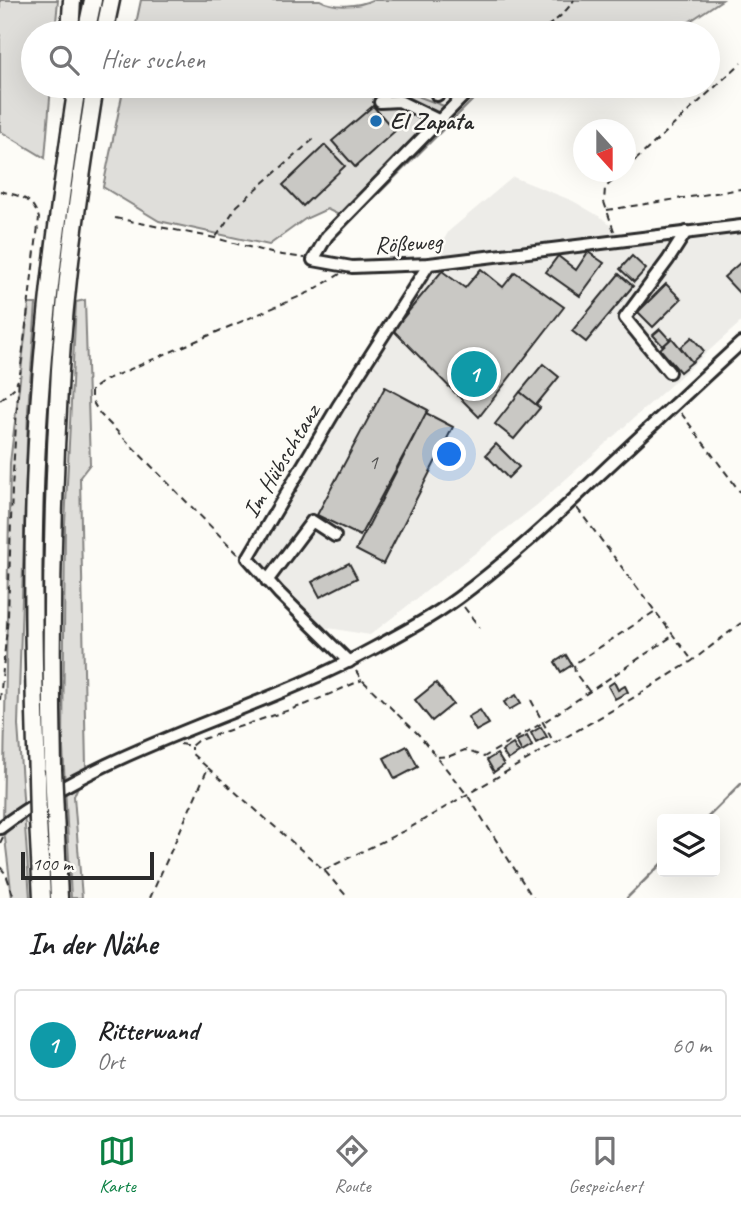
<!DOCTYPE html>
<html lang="de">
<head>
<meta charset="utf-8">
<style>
	:root { --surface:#fff; --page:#f2f2f2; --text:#202124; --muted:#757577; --line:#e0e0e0; --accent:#0b8043 }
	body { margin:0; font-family:Caveat,sans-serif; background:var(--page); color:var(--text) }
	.controls { position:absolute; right:21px; bottom:21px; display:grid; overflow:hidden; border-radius:7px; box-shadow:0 7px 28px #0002 }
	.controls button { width:63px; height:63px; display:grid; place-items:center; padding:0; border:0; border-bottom:2px solid var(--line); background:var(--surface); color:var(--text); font:35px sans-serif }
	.compass { position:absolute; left:573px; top:119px; width:63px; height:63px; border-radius:50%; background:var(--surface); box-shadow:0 7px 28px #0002; rotate:159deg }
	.scale { position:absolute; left:21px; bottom:18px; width:133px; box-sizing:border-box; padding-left:7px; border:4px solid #2b2b2b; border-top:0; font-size:19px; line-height:24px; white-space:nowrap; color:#2b2b2b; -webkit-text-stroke:5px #fdfcf7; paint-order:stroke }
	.you { position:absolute; left:450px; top:455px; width:24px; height:24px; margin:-18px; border:5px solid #fff; border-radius:50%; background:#1a73e8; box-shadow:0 0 0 10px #1a73e833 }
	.badge { display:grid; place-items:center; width:46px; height:46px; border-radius:50%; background:var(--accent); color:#fff; font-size:23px; font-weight:700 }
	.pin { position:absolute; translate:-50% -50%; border:4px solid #fff; box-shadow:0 2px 7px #0006 }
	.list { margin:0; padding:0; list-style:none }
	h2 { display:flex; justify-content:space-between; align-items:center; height:91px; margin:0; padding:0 28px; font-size:30px }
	h2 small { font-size:23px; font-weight:400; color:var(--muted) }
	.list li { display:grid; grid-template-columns:46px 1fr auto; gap:21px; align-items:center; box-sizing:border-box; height:112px; margin:0 14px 14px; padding:0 14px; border:2px solid var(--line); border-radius:7px }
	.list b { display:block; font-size:26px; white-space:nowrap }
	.list p { margin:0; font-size:23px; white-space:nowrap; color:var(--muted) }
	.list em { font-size:23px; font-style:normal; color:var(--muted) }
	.icon { flex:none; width:38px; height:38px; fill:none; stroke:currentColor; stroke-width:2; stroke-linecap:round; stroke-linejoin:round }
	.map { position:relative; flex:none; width:741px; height:898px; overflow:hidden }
	.search { position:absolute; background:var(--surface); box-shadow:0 7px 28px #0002; left:21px; right:21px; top:21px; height:77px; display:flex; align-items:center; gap:18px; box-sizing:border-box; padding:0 24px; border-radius:38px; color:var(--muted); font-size:26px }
	.sheet { height:217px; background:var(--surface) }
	nav { display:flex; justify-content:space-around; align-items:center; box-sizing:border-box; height:98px; border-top:2px solid var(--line); background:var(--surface); font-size:19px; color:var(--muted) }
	nav a { display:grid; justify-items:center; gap:4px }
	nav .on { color:var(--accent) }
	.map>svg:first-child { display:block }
</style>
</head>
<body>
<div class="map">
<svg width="741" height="898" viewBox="0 0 741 898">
	<rect width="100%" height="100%" fill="#fdfcf7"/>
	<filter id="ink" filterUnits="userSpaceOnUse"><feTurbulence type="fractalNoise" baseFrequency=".0143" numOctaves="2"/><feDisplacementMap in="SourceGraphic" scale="14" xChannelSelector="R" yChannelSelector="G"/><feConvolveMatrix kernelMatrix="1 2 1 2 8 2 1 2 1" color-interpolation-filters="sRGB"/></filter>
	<g filter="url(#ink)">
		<polygon fill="#edece8" points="513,177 573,201 602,218 619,233 634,241 741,234 741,322 537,505 370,635 311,625 254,559 449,231"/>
		<g fill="#dfdeda" stroke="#858482" stroke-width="2">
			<polygon points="0,0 58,0 55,33 33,33 33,86 51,86 45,158 0,131"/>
			<path d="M141,0h179c13,8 38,7 52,0h350l-50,33h-538z"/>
			<polygon points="124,86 397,86 396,88 444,106 468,86 487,86 351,221 327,209 305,219 269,245 159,221 103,187"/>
			<polygon points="85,300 90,464 80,477 86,767 74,796 82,898 71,898 63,748 65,524 76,302"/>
			<polygon points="29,304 36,304 28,410 18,725 30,898 12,898 3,821 10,463"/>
		</g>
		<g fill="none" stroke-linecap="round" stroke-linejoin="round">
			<g stroke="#7e7d7b" stroke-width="2.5">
				<polyline points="706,819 741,784"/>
				<polyline points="627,898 662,863"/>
			</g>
		</g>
		<g fill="#c9c8c4" stroke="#2b2b2b" stroke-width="2">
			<polygon points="373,106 395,131 355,167 332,141"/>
			<polygon points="325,145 345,166 303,206 283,185"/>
			<polygon points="588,252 604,263 580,296 546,272 558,256 576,270"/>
			<polygon points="632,256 646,269 634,282 620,269"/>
			<polygon points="741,262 741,295 724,277"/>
			<polygon points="481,269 503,287 515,272 564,307 479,417 393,330 442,271 465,288"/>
			<polygon points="619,274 633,286 586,342 572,331"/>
			<polygon points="666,284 681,299 653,327 638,312"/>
			<polygon points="660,329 670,340 663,346 653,335"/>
			<polygon points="692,337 704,351 692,362 680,348"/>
			<polygon points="672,338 692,362 680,372 660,349"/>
			<polygon points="543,364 559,377 536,405 520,392"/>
			<polygon points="385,387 428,410 360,536 317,515"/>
			<polygon points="520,392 540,408 514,439 495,424"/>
			<polygon points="426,413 453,427 383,564 356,550"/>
			<polygon points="496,444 519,467 508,478 486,455"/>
			<polygon points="349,563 357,578 320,597 312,582"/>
			<polygon points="566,655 572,665 561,672 555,662"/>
			<polygon points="614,682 618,690 625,686 628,692 615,699 608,686"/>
			<polygon points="436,683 453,704 432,721 415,700"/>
			<polygon points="516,695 521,703 509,710 504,702"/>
			<polygon points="480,710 489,724 476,731 468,717"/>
			<polygon points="541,727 547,737 536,743 531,733"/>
			<polygon points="527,736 532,746 522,752 516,741"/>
			<polygon points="513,744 519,753 508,760 502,751"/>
			<polygon points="407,746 418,767 395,779 384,758"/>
			<polygon points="497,754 504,765 494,772 487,760"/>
		</g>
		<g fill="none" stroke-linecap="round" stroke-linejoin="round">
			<defs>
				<g id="minor">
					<polyline points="473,86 327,236 313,260 352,267 429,264 741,226"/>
					<polyline points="437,95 449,86"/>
					<polyline points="380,102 399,101 438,120"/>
					<polyline points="669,372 625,318 668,260 686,232"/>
					<polyline points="267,581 312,521 335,536"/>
					<polyline points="349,662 279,593 248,558 338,406 429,264"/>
					<path d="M0,828c113,-85 253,-113 376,-181 28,-15 56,-30 82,-49 49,-36 95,-79 139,-121 48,-45 96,-90 144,-134"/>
				</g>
				<g id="highway">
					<polyline points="70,33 72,0"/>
					<polyline points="86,33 93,0"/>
					<polyline points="104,33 111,0"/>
					<path d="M53,769c-3,-133 -1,-266 7,-399 6,-95 20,-190 35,-284"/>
					<path d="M37,776c-4,-110 -6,-222 0,-333 6,-120 22,-239 40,-357"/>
					<polyline points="55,813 59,898"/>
					<polyline points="38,820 42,898"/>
				</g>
			</defs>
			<use href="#minor" stroke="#2b2b2b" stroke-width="16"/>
			<use href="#highway" stroke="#2b2b2b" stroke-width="21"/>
			<g stroke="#2b2b2b" stroke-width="2" stroke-dasharray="7 5" stroke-linecap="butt">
				<path d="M536,33c15,-8 28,-18 38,-33"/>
				<polyline points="626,169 741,63"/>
				<path d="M0,191c21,6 31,5 39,27l-19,156"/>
				<polyline points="607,210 741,189"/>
				<polyline points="115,218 215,238 275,254 305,258"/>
				<polyline points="614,231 604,202 605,188 622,172"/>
				<polyline points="216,237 237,206 316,137"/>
				<polyline points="0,400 14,388 18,380"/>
				<polyline points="681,413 741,493"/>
				<polyline points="577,508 692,660"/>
				<polyline points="238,554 100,414 91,399 91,390 105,380 310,292 340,274"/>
				<polyline points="464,607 480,628"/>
				<polyline points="356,671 362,680 419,735 468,796 533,898"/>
				<polyline points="589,691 575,673 574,664 654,612"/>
				<polyline points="0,700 8,617 12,489 19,376"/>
				<polyline points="531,700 554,743"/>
				<polyline points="180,744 191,746 197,741 307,704 362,680"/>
				<polyline points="437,757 450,756 465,750 484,757 544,722 674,635"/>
				<polyline points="208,768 324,870 348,898"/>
				<polyline points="0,843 3,837"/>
				<polyline points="0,867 6,874 14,898"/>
				<polyline points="324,870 406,830 628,701 692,661 741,623"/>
				<polyline points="150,898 208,768 191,753 191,747"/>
			</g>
			<use href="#minor" stroke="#fdfcf7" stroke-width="10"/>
			<use href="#highway" stroke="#fdfcf7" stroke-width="16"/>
			<defs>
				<g id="highway-bridge">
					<polyline points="53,769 55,813"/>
					<polyline points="37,776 38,820"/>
				</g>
			</defs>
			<use href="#highway-bridge" stroke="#2b2b2b" stroke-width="21" stroke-linecap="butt"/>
			<use href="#highway-bridge" stroke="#fdfcf7" stroke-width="16"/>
		</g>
	</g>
	<circle fill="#1f6fb2" stroke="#fdfcf7" stroke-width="2.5" cx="376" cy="121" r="7"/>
	<g text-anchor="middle" stroke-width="5" stroke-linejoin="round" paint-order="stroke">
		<g font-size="21" fill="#525251">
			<text x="373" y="469">1</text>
		</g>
		<g font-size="24" font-weight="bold" fill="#2b2b2b" stroke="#fdfcf7" text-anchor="start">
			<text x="390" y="129">El Zapata</text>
		</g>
		<g font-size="24" fill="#2b2b2b" stroke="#fdfcf7">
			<text transform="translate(408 243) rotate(-4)" y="8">Rößeweg</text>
			<text transform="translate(281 461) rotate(-59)" y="8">Im Hübschtanz</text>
		</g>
	</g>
</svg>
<div class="controls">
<button><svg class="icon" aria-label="layers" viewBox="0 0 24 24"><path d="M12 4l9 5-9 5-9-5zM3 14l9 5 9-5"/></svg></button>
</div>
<svg class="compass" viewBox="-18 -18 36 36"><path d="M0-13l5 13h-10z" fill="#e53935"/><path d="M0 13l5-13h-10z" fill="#757577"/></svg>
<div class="scale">100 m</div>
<div class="you"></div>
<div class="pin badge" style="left:474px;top:374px;background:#0f9aa8">1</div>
<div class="search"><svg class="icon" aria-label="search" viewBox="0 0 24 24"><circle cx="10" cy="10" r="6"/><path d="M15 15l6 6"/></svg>Hier suchen</div>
</div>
<section class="sheet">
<h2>In der Nähe<small></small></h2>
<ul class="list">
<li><span class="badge" style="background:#0f9aa8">1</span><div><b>Ritterwand</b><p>Ort</p></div><em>60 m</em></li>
</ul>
</section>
<nav>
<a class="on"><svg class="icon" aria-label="map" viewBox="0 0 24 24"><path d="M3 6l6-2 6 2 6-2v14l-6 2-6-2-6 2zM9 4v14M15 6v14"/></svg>Karte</a>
<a><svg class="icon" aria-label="directions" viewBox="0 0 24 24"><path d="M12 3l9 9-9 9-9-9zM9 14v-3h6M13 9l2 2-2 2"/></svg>Route</a>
<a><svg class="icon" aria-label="saved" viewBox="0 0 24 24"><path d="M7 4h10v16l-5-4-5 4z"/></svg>Gespeichert</a>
</nav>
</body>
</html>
